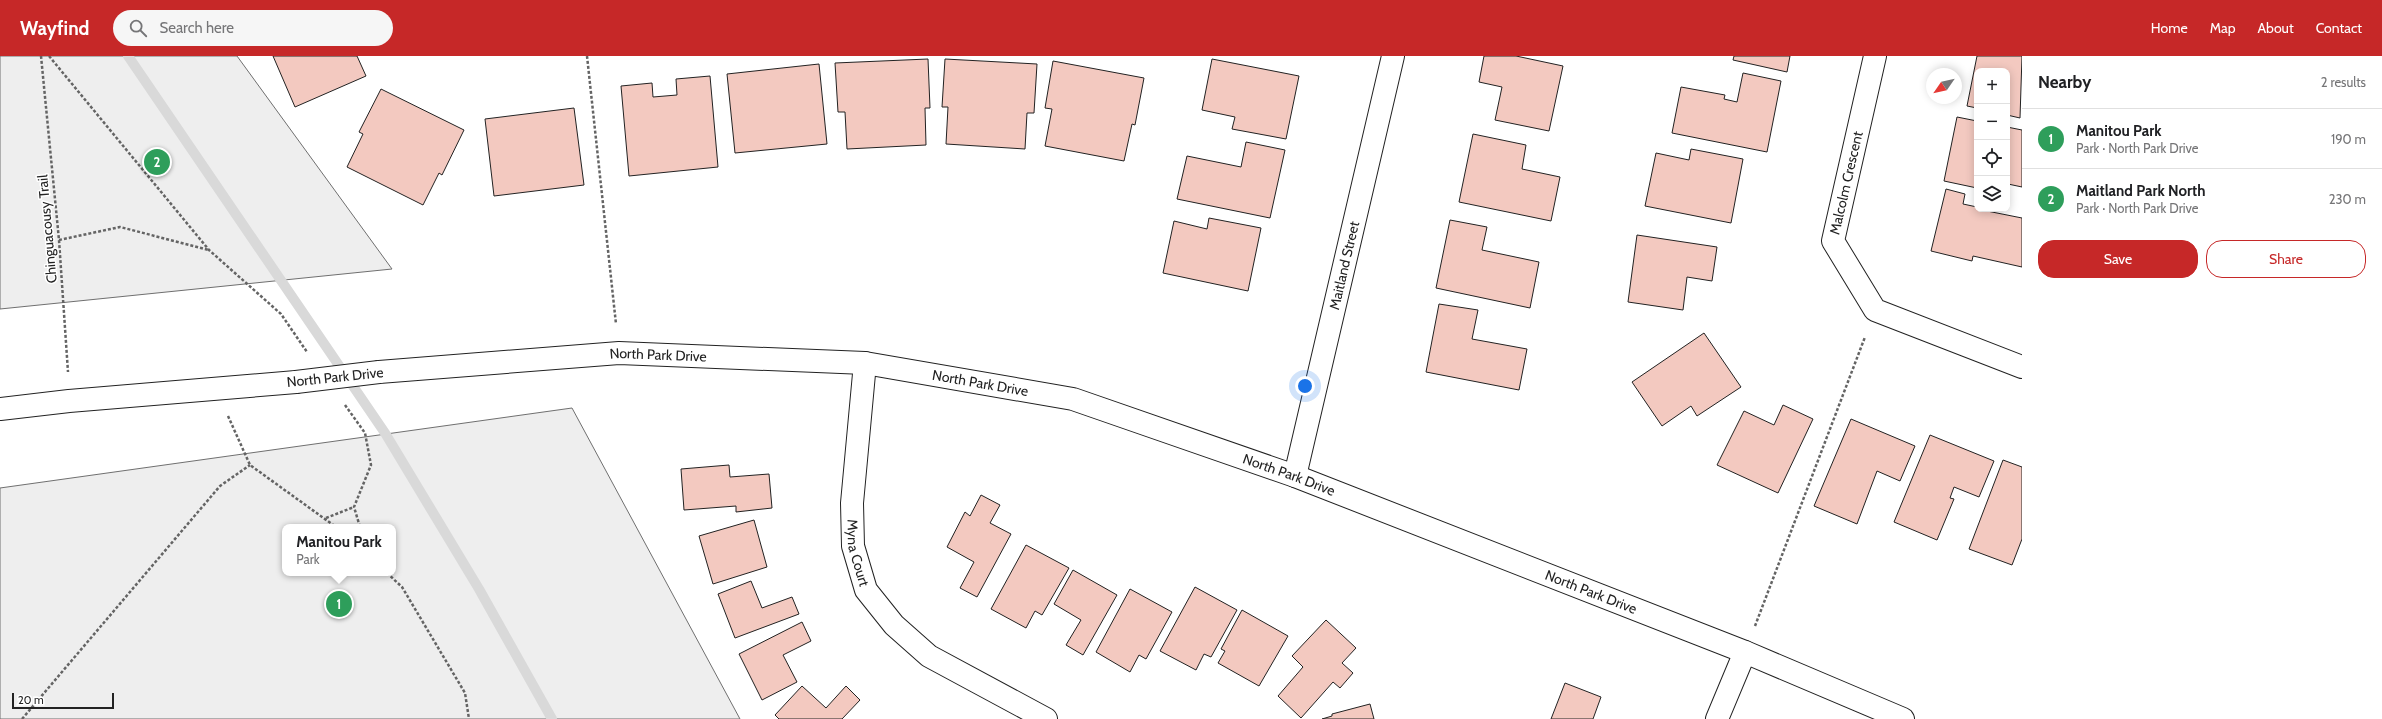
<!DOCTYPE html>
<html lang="en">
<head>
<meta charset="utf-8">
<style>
	:root { --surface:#fff; --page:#f6f6f6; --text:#202124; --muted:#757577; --line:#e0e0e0; --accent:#c62828 }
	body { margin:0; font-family:Cabin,sans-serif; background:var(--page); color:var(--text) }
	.controls { position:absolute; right:12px; top:12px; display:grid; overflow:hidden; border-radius:8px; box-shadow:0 2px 10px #0003 }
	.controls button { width:36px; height:36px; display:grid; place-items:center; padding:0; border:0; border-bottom:1px solid var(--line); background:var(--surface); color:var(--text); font:20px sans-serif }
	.compass { position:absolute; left:1926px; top:12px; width:36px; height:36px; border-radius:50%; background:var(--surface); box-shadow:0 2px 10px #0003; rotate:236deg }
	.scale { position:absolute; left:12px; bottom:10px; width:102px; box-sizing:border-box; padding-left:4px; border:2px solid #222; border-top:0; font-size:11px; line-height:14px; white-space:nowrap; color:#222; -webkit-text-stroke:3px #fff; paint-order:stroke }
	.you { position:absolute; left:1305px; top:330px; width:14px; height:14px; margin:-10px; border:3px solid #fff; border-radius:50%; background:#1a73e8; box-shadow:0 0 0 6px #1a73e833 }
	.badge { display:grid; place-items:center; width:26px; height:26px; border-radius:50%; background:var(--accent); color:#fff; font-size:13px; font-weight:700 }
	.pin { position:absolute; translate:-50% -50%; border:2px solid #fff; box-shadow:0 1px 4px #0006 }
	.popup { position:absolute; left:282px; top:468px; width:114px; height:52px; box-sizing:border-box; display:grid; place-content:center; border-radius:8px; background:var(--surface); filter:drop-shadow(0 1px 3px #0005); font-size:13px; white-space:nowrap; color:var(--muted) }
	.popup b { font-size:15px; color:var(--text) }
	.popup::after { content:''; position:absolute; left:50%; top:100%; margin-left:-8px; border:8px solid transparent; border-top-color:var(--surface) }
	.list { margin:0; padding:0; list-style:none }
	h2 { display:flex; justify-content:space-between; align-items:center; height:52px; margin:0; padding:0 16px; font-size:17px }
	h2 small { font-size:13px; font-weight:400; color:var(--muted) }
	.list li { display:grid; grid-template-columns:26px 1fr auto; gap:12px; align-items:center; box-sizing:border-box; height:60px; padding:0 16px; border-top:1px solid var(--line) }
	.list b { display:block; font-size:15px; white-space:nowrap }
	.list p { margin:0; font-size:13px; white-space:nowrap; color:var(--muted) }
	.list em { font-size:13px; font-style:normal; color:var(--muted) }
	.actions { display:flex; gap:8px; padding:12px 16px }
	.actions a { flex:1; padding:9px 0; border:1px solid var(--accent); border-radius:16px; text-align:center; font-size:14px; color:var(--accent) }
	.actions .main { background:var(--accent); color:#fff }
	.icon { flex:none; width:22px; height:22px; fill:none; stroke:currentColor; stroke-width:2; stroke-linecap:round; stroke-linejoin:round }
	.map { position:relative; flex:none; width:2022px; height:663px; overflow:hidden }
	header { display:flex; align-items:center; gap:24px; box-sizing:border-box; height:56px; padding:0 20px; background:var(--accent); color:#fff }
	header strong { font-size:19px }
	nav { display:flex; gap:22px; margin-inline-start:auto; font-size:14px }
	.search { width:280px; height:36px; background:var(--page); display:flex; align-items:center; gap:10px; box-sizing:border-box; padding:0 14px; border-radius:22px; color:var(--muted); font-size:15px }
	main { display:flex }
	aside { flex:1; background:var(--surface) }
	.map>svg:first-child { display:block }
</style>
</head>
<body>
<header>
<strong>Wayfind</strong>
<div class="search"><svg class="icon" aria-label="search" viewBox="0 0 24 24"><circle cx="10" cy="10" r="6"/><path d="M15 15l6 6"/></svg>Search here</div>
<nav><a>Home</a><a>Map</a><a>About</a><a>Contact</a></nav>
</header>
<main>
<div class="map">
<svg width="2022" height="663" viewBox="0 0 2022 663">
	<rect width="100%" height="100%" fill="#fff"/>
	<g fill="#eee" stroke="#6f6f6f" fill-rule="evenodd">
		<polygon points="0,0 237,0 392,213 0,253"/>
		<path d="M572,352l168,311h-740v-231zM285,471h108v46h-108z"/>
	</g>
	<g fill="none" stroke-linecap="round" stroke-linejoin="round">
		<polyline stroke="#d9d9d9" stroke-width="10" points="128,0 385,377 479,533 552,663"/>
	</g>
	<g fill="#f3c9c0" stroke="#222">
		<polygon points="273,0 357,0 366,20 295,51"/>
		<polygon points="1484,0 1516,0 1563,10 1549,75 1495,64 1502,31 1479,26"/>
		<polygon points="1734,0 1790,0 1787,16 1733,4"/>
		<polygon points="1977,0 2022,0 2020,62 2007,59 2007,15 1977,15 1977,52 1967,50"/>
		<polygon points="928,3 930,52 925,52 926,89 847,93 845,56 838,56 835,7"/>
		<polygon points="945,3 1037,8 1034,57 1027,57 1025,93 946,88 948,51 942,51"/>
		<polygon points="1212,3 1299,20 1286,83 1232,73 1235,61 1202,54"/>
		<polygon points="1053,5 1144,22 1135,69 1132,68 1124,105 1045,90 1052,53 1045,52"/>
		<polygon points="819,8 827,88 735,97 727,18"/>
		<polygon points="1743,17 1781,25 1767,96 1672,77 1681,31 1725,39 1724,43 1737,46"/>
		<polygon points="710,20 718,111 629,120 621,30 652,27 653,41 677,39 676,23"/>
		<polygon points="381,33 464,74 442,119 439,117 423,149 347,111 363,78 359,76"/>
		<polygon points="574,52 584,129 494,140 485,63"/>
		<polygon points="1957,61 1977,65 1977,132 1944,125"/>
		<polygon points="2007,71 2022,74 2022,131 2008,128 2007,133"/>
		<polygon points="1473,78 1526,89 1522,113 1560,121 1551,165 1459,146"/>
		<polygon points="1246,86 1285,94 1270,162 1177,143 1187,100 1241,111"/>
		<polygon points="1691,93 1743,103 1731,167 1645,150 1656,97 1689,104"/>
		<polygon points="1946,133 1965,138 1963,148 1977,151 1977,153 2022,162 2022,211 1973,200 1972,205 1931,195"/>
		<polygon points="1209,162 1261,172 1248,235 1163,217 1174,165 1207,173"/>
		<polygon points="1450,164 1487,171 1482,194 1539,206 1530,252 1436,232"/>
		<polygon points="1637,179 1717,191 1712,225 1687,221 1683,254 1628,246"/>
		<polygon points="1439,248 1478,254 1472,283 1527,293 1519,334 1426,316"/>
		<polygon points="1704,277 1741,331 1697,360 1691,350 1662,370 1632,326"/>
		<polygon points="1783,349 1813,363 1778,437 1717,409 1744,355 1774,369"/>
		<polygon points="1851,363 1915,390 1900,425 1877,415 1857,468 1814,450"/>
		<polygon points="1930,379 1994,405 1979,441 1954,431 1950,442 1954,443 1937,484 1894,466"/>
		<polygon points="2003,404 2022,411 2022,483 2012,509 1969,493"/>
		<polygon points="729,409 730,421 769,418 772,452 736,456 736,450 684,454 681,413"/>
		<polygon points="981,439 1000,449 990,467 1011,478 977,541 960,532 974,506 947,491 965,456 970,460"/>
		<polygon points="754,464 767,511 713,528 699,480"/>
		<polygon points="1026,489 1069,512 1042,559 1035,555 1026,572 991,553"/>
		<polygon points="1073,514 1117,539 1083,599 1066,589 1081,564 1054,548"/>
		<polygon points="751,525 762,552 792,541 799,558 735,582 718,538"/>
		<polygon points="1195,531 1237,554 1211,601 1204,598 1196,614 1160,595"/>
		<polygon points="1130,533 1172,556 1146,603 1139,599 1130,616 1096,596"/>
		<polygon points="1242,554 1288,580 1259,630 1218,607 1225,595 1221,593"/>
		<polygon points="1326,564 1356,592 1342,607 1353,617 1340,632 1333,626 1301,662 1278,640 1303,611 1292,600"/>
		<polygon points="802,566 811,585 783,599 797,626 762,644 739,598"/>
		<polygon points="1565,627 1601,641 1593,663 1551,663"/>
		<polygon points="802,630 826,652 846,630 860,644 842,663 779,663 775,659"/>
		<polygon points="1370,648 1374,663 1322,663 1332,660 1332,658"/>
	</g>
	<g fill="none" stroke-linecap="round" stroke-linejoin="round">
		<defs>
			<g id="minor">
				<polyline points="1875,0 1833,185 1875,254 2022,311"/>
				<path id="s1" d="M865,307l-13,140 1,43 13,44 28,35 35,31 117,63"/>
				<path id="s2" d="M1295,420l98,-420"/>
				<polyline points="1717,663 1745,596"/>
			</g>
			<g id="secondary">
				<path id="s3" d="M379,316l240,-19 246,10 208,36 222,77 450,176 158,67"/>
				<polyline points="0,353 69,345 296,326"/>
			</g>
		</defs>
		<use href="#minor" stroke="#222" stroke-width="24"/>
		<use href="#secondary" stroke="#222" stroke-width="24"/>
		<g stroke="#646464" stroke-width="2.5" stroke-dasharray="3 2" stroke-linecap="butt">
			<polyline points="41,0 59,184 68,316"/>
			<polyline points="49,0 209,194 281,258 307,296"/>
			<polyline points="587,0 616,268"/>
			<polyline points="59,184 120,171 209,194"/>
			<polyline points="345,349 365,377 371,409 354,451 360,471"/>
			<polyline points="228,360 250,409 336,471"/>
			<polyline points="326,462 354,451"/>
			<polyline points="387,517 402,531 465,637 469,663"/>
			<polyline points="1755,570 1865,281"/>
			<polyline points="22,663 220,430 250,409"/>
		</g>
		<use href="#minor" stroke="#fff" stroke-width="22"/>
		<use href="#secondary" stroke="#fff" stroke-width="22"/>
		<defs>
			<polyline id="secondary-bridge" points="296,326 379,316"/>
		</defs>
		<use href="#secondary-bridge" stroke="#222" stroke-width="24" stroke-linecap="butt"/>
		<use href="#secondary-bridge" stroke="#fff" stroke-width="22"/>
	</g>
	<g text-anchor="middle" stroke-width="3" stroke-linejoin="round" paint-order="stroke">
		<g font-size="14" fill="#222" stroke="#fff">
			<text transform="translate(1846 127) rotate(-77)" y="5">Malcolm Crescent</text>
			<text transform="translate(47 173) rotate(-95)" y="5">Chinguacousy Trail</text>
			<text dy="5" stroke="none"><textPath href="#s2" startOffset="216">Maitland Street</textPath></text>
			<text dy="5" stroke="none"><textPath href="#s3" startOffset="280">North Park Drive</textPath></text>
			<text transform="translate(335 321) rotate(-6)" y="5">North Park Drive</text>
			<text dy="5" stroke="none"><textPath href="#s3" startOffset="604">North Park Drive</textPath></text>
			<text dy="5" stroke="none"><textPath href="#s3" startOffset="927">North Park Drive</textPath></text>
			<text dy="5" stroke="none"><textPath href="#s1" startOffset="191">Myna Court</textPath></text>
			<text dy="5" stroke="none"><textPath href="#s3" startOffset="1251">North Park Drive</textPath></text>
		</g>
	</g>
</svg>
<div class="controls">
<button>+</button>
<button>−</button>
<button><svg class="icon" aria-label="locate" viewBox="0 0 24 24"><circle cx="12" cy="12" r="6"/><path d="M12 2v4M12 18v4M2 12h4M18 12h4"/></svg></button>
<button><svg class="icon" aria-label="layers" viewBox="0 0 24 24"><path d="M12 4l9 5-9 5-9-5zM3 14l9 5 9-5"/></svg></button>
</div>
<svg class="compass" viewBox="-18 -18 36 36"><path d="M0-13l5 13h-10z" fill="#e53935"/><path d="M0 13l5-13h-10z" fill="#757577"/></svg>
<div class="scale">20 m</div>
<div class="you"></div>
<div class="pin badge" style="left:339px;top:548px;background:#2e9e5b">1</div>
<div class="popup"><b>Manitou Park</b>Park</div>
<div class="pin badge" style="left:157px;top:106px;background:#2e9e5b">2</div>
</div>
<aside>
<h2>Nearby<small>2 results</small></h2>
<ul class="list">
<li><span class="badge" style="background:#2e9e5b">1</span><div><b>Manitou Park</b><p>Park · North Park Drive</p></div><em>190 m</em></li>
<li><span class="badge" style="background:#2e9e5b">2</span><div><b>Maitland Park North</b><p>Park · North Park Drive</p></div><em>230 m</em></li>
</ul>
<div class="actions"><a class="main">Save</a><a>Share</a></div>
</aside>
</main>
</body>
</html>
